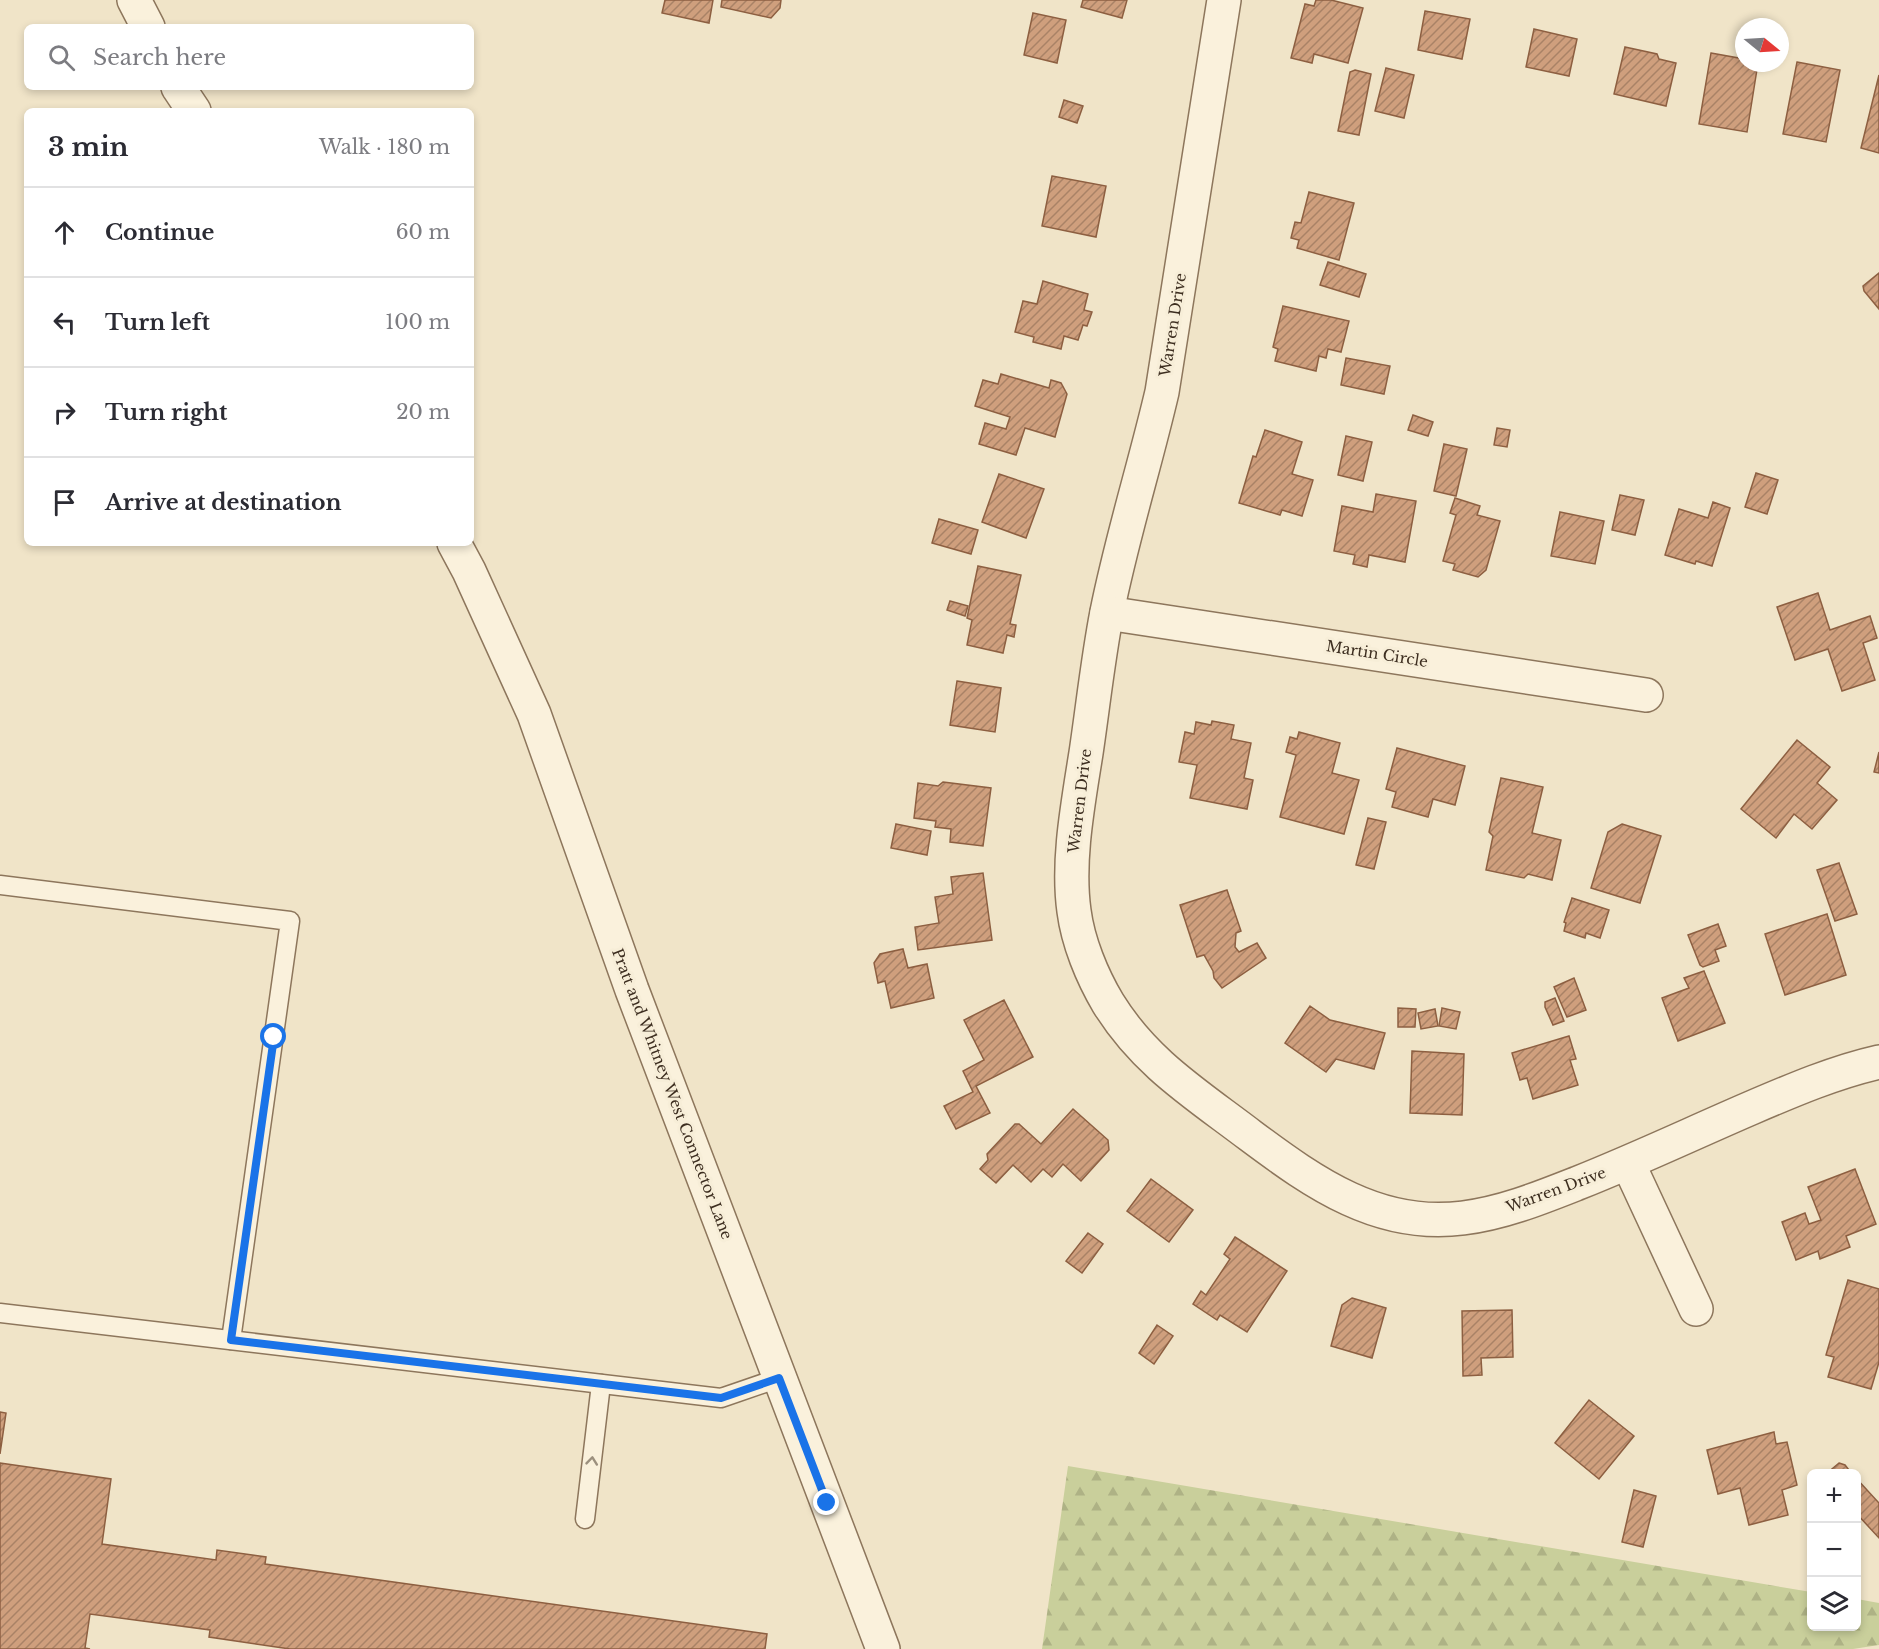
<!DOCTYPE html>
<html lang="en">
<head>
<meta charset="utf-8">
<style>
	:root { --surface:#fff; --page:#f7f7f7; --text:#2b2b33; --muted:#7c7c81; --line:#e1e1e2 }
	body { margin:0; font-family:"Libre Baskerville",serif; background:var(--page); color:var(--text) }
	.controls { position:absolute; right:18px; bottom:18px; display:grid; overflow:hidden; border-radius:9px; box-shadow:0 3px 9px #0003 }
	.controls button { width:54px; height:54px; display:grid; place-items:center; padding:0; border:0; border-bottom:2px solid var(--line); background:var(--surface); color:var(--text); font:30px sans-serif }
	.compass { position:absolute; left:1735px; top:18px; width:54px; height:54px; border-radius:50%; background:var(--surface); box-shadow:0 3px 9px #0003; rotate:108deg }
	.stop { position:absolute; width:18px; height:18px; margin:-14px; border:4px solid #1a73e8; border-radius:50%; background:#fff }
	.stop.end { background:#1a73e8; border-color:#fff; box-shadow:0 2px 6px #0008 }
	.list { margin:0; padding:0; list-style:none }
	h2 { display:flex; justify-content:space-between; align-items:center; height:78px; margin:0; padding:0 24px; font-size:26px }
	h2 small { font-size:20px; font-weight:400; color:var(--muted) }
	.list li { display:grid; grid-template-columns:39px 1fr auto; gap:18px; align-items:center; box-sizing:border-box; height:90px; padding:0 24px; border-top:2px solid var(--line) }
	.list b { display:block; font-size:22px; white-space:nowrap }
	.list em { font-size:20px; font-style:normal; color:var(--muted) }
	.icon { flex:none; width:33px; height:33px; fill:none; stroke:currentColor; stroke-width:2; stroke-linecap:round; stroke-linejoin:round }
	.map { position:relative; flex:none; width:1879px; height:1649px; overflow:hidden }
	.search { position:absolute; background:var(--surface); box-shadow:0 3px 9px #0003; left:24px; top:24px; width:450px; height:66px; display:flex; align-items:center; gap:15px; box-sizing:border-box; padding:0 21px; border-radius:9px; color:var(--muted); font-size:22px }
	.panel { position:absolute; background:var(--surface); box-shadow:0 3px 9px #0003; left:24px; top:108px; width:450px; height:438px; border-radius:9px }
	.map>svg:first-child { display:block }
</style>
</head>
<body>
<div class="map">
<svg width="1879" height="1649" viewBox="0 0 1879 1649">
	<defs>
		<pattern id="forest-firs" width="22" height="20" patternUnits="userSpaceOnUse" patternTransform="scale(1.5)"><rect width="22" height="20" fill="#c9cf9b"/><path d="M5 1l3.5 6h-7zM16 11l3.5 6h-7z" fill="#aeb285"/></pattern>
		<pattern id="building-hatch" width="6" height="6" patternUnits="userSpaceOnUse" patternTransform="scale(1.5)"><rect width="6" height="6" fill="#cf9f7d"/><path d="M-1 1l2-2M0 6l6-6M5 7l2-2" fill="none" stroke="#a98266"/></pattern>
	</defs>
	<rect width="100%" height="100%" fill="#f0e4c8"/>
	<polygon fill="url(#forest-firs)" points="1068,1466 1811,1592 1812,1626 1856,1626 1857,1599 1879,1603 1879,1645 1853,1649 1042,1649"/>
	<g fill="url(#building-hatch)" stroke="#8d5f41" stroke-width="1.5">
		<polygon points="665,0 713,0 709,23 662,13"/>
		<polygon points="722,0 781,0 780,8 771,18 721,7"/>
		<polygon points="1083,0 1127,0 1122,18 1081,7"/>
		<polygon points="1316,0 1331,0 1363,8 1348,63 1314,54 1312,63 1291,58 1305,4 1314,6"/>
		<polygon points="1425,11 1470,19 1462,59 1418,50"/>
		<polygon points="1033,13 1066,20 1057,63 1024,55"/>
		<polygon points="1534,29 1577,39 1569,76 1526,67"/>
		<polygon points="1625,47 1657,54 1659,59 1676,63 1666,106 1614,94"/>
		<polygon points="1711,53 1744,59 1744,63 1758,63 1747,132 1699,124"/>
		<polygon points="1797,62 1840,70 1826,142 1783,134"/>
		<polygon points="1386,68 1414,75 1404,118 1375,111"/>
		<polygon points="1355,70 1371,74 1359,135 1338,131 1350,72"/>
		<polygon points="1879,75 1879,153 1861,148"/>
		<polygon points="1064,100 1083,106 1077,123 1059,117"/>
		<polygon points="1052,176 1106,186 1096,237 1042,226"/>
		<polygon points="1309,192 1354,203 1339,260 1297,248 1299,240 1291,238 1295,222 1301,223"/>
		<polygon points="1328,262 1366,274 1359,297 1320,285"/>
		<polygon points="1879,273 1879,309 1864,291 1863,286"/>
		<polygon points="1043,281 1088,294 1084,310 1092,312 1087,326 1083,325 1078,340 1064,336 1061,349 1033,342 1034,337 1015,332 1023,301 1037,304"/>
		<polygon points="1283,306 1349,321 1341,352 1328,349 1326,358 1319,356 1316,371 1275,361 1278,349 1273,347"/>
		<polygon points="1346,358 1390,366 1384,394 1341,385"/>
		<polygon points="1001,374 1049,388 1051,380 1061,383 1067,394 1055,437 1025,428 1016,455 979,444 985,423 1006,429 1010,417 975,406 983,380 998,384"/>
		<polygon points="1413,415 1433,422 1428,436 1408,430"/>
		<polygon points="1497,428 1510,430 1507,447 1494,445"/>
		<polygon points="1265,430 1302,442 1292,474 1313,480 1302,516 1282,510 1280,515 1239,503 1253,456 1256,457"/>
		<polygon points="1346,436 1372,442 1363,481 1338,475"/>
		<polygon points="1444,444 1467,449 1456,496 1434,491"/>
		<polygon points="1756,473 1778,480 1767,514 1745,507"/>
		<polygon points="999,474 1044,489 1026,538 982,522"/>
		<polygon points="1376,494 1416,501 1405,562 1369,555 1367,567 1353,564 1355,555 1334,551 1342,506 1373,512"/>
		<polygon points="1620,495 1644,500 1635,535 1612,530"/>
		<polygon points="1455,498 1480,506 1477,515 1500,521 1486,570 1478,577 1453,570 1455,564 1443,561 1456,515 1450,513"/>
		<polygon points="1713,502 1730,508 1712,566 1696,561 1695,564 1665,555 1679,509 1708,518"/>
		<polygon points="1560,512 1604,521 1595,564 1551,556"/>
		<polygon points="939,519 978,530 971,554 932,543"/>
		<polygon points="978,566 1021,575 1010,624 1016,625 1014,637 1007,635 1003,653 967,645 972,620 967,618"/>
		<polygon points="1818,593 1830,630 1870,616 1877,638 1863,643 1875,680 1842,691 1828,649 1795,660 1777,607"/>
		<polygon points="950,601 968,606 965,616 947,610"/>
		<polygon points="957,681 1001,688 995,732 950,725"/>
		<polygon points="1212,721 1234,725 1231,739 1251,743 1244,778 1253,780 1247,809 1190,798 1197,765 1179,762 1185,732 1194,734 1196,722 1211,725"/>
		<polygon points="1299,732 1340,743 1332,773 1359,780 1344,834 1280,817 1296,755 1286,752 1290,737 1297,739"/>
		<polygon points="1797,740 1830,767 1817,783 1837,800 1812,829 1794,814 1776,838 1741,809"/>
		<polygon points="1397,748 1465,766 1455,805 1433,799 1428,817 1392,807 1396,792 1386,789"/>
		<polygon points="1879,752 1879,773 1874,772"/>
		<polygon points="1501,778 1543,787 1532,833 1561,840 1552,880 1528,874 1524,878 1486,870 1493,836 1489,832"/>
		<polygon points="943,782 991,788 983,846 950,842 951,829 935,827 936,821 914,818 918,783 938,786"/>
		<polygon points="1368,818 1386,822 1374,869 1356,865"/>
		<polygon points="896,824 931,831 927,855 891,848"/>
		<polygon points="1622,824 1661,836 1640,903 1591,888 1608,832"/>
		<polygon points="1839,863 1857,914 1835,921 1817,870"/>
		<polygon points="983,873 992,940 918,950 915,927 939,923 935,897 953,894 951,877"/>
		<polygon points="1227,890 1241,931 1236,933 1235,947 1239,952 1257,943 1266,958 1222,988 1214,978 1213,971 1204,955 1197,957 1180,905"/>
		<polygon points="1572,898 1609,910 1600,938 1586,933 1585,938 1564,931 1566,923 1564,922"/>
		<polygon points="1827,914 1846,975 1785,995 1765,934"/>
		<polygon points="1718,924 1726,946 1715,950 1719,961 1703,967 1700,965 1688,935"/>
		<polygon points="903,949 908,968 927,964 934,998 891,1008 885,981 878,983 874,963 880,954"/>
		<polygon points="1704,971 1725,1023 1678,1041 1662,998 1689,988 1684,978"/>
		<polygon points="1574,978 1586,1010 1567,1017 1554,987"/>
		<polygon points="1555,998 1564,1021 1553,1025 1545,1007 1545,1002"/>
		<polygon points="1004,1000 1033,1057 976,1086 990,1113 956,1129 944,1106 973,1092 963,1071 984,1060 964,1020"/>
		<polygon points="1310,1006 1330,1020 1385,1033 1374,1069 1336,1059 1326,1072 1285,1043"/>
		<polygon points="1398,1008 1416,1009 1415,1027 1398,1027"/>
		<polygon points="1442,1008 1460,1012 1456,1029 1439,1026"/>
		<polygon points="1435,1009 1438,1026 1421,1029 1418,1013"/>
		<polygon points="1569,1036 1576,1059 1570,1060 1578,1085 1533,1099 1527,1078 1520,1080 1512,1053"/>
		<polygon points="1412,1051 1464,1054 1462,1115 1410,1113"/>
		<polygon points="1073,1109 1108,1140 1109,1150 1081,1181 1063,1164 1052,1177 1043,1169 1031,1182 1013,1165 996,1183 980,1169 988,1160 987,1154 1015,1124 1019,1124 1041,1144"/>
		<polygon points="1855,1169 1876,1224 1846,1236 1850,1247 1820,1259 1818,1251 1796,1260 1782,1222 1805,1213 1809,1224 1821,1220 1808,1187"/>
		<polygon points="1151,1179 1193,1210 1169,1242 1127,1211"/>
		<polygon points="1088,1233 1103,1244 1082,1273 1066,1261"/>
		<polygon points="1235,1237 1287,1271 1247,1332 1220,1315 1217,1320 1193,1304 1201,1291 1206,1295 1230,1259 1224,1254"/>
		<polygon points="1848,1280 1879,1289 1879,1362 1871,1389 1828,1377 1834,1357 1826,1355"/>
		<polygon points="1352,1298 1386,1308 1372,1358 1331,1346 1342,1305"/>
		<polygon points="1512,1310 1513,1357 1481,1358 1482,1375 1463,1376 1462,1311"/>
		<polygon points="1157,1325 1173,1336 1154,1364 1139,1353"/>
		<polygon points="1589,1400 1634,1436 1599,1479 1555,1443"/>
		<polygon points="0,1412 6,1413 0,1454"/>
		<polygon points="1774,1432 1776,1444 1787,1442 1797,1485 1782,1490 1788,1515 1749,1525 1740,1488 1718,1494 1707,1450"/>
		<polygon points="0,1463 111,1479 102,1544 216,1560 217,1550 266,1557 265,1564 767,1634 765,1649 290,1649 209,1637 210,1630 90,1614 85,1648 90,1649 0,1649"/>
		<polygon points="1839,1463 1845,1465 1852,1474 1826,1474"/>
		<polygon points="1856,1478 1879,1503 1879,1538 1856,1513"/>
		<polygon points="1634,1490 1656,1496 1643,1547 1622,1542"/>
	</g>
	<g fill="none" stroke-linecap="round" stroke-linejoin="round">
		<defs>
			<g id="lane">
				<polyline points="0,885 290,921 231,1340"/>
				<polyline points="0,1313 721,1398 779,1378"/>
				<polyline points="585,1519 601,1384"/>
			</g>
			<g id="street">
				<polyline points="134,0 148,27"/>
				<path d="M1224,0l-62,392c-17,73 -40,145 -55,220 -9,46 -14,94 -21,141 -8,51 -19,108 -12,158 4,31 18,65 34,92 37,60 88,91 143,133 63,47 128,93 212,82 40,-5 77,-20 115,-35 58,-23 115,-50 173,-75 42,-18 84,-36 128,-46"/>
				<polyline points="178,87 194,111"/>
				<polyline points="454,543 469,571 534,714 632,990 883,1649"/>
				<polyline points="1107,613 1646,695"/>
				<polyline points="1628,1163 1696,1309"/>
			</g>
		</defs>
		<use href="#lane" stroke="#8d765c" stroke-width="21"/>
		<use href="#street" stroke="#8d765c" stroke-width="36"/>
		<use href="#lane" stroke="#faf1dc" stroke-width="18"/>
		<use href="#street" stroke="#faf1dc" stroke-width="33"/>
	</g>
	<defs><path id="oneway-chevron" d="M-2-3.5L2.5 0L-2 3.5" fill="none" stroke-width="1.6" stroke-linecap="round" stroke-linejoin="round" transform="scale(1.5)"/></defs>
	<use stroke="#9c907e" href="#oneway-chevron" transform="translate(592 1461) rotate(-84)"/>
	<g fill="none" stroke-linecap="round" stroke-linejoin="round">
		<polyline stroke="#1a73e8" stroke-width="8" points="274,1037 231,1340 721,1398 779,1378 827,1503"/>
	</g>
	<g text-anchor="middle" stroke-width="6" stroke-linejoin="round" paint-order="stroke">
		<g font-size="15" fill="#3d2e20" stroke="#f7eed8">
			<text transform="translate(1173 325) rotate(-81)" y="5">Warren Drive</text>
			<text transform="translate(1377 654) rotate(9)" y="5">Martin Circle</text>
			<text transform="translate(1080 801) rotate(-83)" y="5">Warren Drive</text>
			<text transform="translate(672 1094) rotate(69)" y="5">Pratt and Whitney West Connector Lane</text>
			<text transform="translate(1556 1190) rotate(-20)" y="5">Warren Drive</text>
		</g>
	</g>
</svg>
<div class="controls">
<button>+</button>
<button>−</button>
<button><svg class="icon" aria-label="layers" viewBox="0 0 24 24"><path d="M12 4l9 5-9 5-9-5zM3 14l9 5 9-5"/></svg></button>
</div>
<svg class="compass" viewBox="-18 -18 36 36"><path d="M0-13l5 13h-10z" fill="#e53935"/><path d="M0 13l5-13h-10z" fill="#7c7c81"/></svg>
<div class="stop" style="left:274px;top:1037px"></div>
<div class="stop end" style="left:827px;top:1503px"></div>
<div class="search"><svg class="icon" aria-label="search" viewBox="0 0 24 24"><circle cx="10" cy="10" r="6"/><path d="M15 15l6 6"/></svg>Search here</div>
<section class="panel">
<h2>3 min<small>Walk · 180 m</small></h2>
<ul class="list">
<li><svg class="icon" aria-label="ahead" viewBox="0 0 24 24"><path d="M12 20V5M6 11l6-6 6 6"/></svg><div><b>Continue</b></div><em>60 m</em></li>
<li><svg class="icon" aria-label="left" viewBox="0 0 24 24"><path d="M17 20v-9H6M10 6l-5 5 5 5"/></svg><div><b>Turn left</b></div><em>100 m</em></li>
<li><svg class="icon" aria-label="right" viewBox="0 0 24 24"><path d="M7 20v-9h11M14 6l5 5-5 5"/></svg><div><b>Turn right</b></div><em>20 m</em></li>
<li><svg class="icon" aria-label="arrive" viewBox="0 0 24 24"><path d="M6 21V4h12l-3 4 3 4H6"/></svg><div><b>Arrive at destination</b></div></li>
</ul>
</section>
</div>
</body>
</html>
